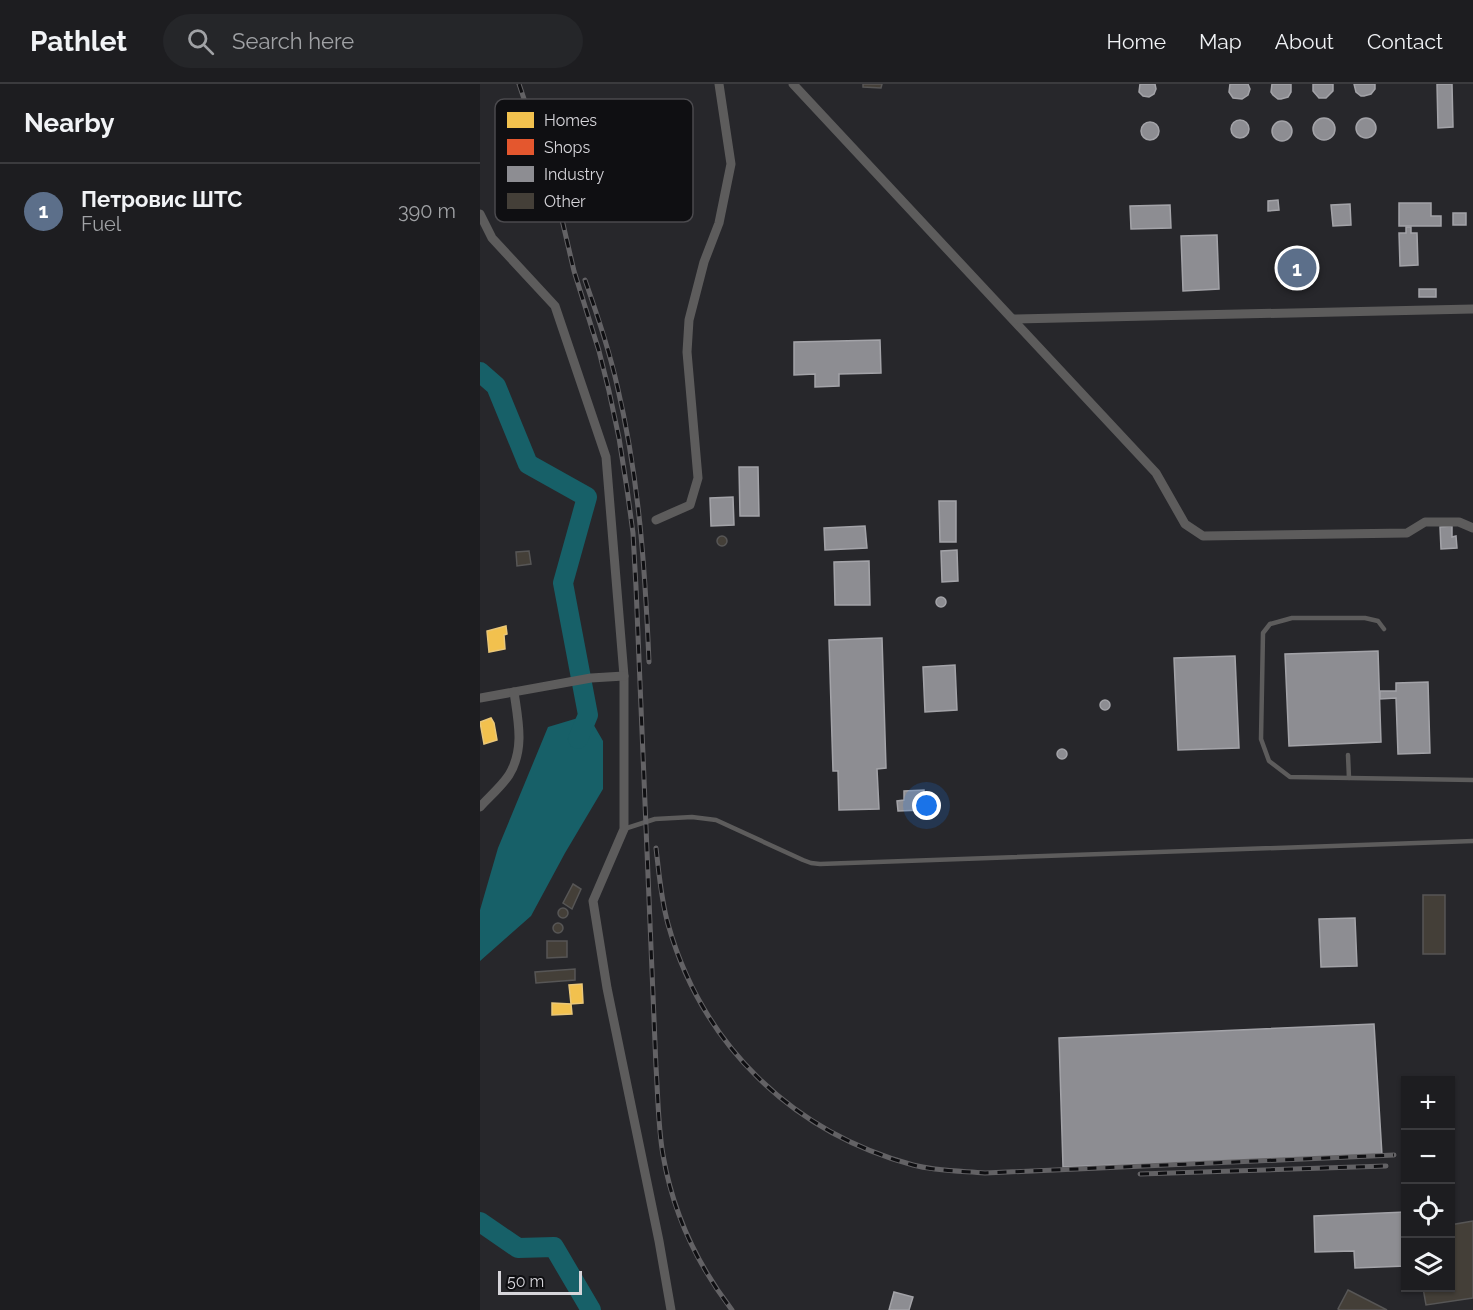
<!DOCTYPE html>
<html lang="en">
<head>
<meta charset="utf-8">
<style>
	:root { --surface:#1d1d20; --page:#252629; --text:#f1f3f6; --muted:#a0a2a5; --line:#3b3b3e; --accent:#99989d }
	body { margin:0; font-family:Raleway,sans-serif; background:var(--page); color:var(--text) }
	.controls { position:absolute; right:18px; bottom:18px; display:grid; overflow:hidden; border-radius:0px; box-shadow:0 2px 4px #0004 }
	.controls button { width:54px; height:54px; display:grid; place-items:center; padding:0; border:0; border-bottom:2px solid var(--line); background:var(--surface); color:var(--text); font:30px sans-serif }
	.scale { position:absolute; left:18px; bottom:15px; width:84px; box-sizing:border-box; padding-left:6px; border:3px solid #d6d5da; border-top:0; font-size:16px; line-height:21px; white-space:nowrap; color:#d6d5da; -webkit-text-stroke:4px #0f0f12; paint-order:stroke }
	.you { position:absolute; left:447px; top:722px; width:21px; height:21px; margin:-15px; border:4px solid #fff; border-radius:50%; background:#1a73e8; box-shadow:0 0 0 9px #1a73e833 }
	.badge { display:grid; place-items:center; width:39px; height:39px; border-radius:50%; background:var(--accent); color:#fff; font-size:20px; font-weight:700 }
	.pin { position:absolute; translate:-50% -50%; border:3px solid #fff; box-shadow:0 2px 6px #0006 }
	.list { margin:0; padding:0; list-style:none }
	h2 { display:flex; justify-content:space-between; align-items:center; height:78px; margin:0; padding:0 24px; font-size:26px }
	h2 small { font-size:20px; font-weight:400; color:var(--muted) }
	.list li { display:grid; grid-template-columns:39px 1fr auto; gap:18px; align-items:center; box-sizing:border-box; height:96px; padding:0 24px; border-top:2px solid var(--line) }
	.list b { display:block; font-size:22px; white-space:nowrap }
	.list p { margin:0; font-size:20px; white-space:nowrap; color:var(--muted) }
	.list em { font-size:20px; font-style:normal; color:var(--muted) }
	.icon { flex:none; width:33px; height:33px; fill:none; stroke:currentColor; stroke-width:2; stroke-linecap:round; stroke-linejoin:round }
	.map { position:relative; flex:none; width:993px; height:1226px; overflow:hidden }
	header { display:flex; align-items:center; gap:36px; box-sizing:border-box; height:84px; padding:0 30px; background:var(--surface); border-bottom:2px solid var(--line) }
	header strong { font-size:28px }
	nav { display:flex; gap:33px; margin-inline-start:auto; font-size:21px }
	.search { width:420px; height:54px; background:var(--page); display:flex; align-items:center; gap:15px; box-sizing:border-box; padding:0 21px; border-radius:33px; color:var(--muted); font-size:22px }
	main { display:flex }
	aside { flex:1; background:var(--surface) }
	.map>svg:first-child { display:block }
</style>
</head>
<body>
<header>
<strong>Pathlet</strong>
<div class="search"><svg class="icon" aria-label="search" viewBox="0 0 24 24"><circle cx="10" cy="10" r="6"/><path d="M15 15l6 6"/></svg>Search here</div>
<nav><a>Home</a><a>Map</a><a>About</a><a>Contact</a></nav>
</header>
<main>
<aside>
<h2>Nearby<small></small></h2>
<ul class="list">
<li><span class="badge" style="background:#5c6f8a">1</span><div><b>Петровис ШТС</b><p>Fuel</p></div><em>390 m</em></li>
</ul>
</aside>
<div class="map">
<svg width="993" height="1226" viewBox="0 0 993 1226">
	<rect width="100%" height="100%" fill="#27272b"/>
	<polygon fill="#176068" points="108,631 123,657 123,705 85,769 51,832 0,877 0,826 18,764 68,643"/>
	<g fill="#f2c14e" stroke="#eac778" stroke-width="1.5">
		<polygon points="26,542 27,550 24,551 25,565 9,568 7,547"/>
		<polygon points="11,634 14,639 17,656 4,660 0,638"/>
		<polygon points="102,900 103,919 91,920 89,901"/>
		<polygon points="72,919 91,920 92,930 72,931"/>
	</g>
	<polygon fill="#e4572e" stroke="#e07d62" stroke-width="1.5" points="829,178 829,191 808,192 807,179"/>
	<g fill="#8d8d92" stroke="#a3a3a8" stroke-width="1.5">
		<polygon points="660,0 675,0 676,5 674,10 669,13 663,12 659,8"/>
		<polygon points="750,0 768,0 770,5 768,11 762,15 753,14 749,8"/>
		<polygon points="792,0 811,0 811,8 808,13 801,15 798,15 793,11 791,8"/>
		<polygon points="833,0 853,0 853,7 846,14 839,14 833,7"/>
		<polygon points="874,0 895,0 895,5 891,10 884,12 881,12 876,8"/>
		<polygon points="957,0 972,0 973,43 958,44"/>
		<circle cx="886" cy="44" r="10"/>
		<circle cx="844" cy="45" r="11"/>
		<circle cx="760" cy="45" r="9"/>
		<circle cx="802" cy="47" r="10"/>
		<circle cx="670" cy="47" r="9"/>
		<polygon points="798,116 799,126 788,127 788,117"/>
		<polygon points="919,119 951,119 951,132 961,132 961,142 919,142"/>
		<polygon points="870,120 871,141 853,142 851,121"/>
		<polygon points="690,121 691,144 651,145 650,122"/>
		<rect x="973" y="129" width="13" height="12"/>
		<polygon points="926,143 931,143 931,149 937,149 938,181 920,182 919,149 926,149"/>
		<polygon points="737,151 739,205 703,207 701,152"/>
		<rect x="939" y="205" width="17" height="8"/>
		<polygon points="400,256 401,289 359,290 359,302 335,303 335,290 314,291 314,258"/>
		<polygon points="259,383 278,383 279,432 260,432"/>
		<polygon points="253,413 254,441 231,442 230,414"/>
		<polygon points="459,417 476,417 476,458 460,458"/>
		<polygon points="385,442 387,464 345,466 344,444"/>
		<polygon points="972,442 972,453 976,452 977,464 961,465 960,443"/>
		<polygon points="477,466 478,497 462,498 461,467"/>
		<polygon points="389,477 390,521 355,521 354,478"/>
		<circle cx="461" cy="518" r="5"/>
		<polygon points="402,554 406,684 397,685 399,725 359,726 358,687 353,687 349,556"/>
		<polygon points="898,567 901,658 809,662 805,570"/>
		<polygon points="755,572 759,664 698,666 694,574"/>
		<polygon points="475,581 477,626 445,628 443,583"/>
		<polygon points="948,598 950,669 918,670 916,614 900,615 900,607 916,607 916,599"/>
		<circle cx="625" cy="621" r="5"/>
		<circle cx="582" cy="670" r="5"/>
		<polygon points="444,706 444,726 418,727 417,717 424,716 424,707"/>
		<polygon points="875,834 877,882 841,883 839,835"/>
		<polygon points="894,940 902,1071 583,1083 579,954"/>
		<polygon points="925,1128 926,1182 875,1184 874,1167 835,1168 834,1132"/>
		<polygon points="414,1208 433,1213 429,1226 409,1226"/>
	</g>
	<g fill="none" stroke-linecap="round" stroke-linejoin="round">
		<g stroke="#176068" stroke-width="20">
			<polyline points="0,288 16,302 48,380 107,413 83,499 108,631 98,655"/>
			<polyline points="0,1138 38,1164 74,1163 111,1226"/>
		</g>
	</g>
	<g fill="#443f38" stroke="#575656" stroke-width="1.5">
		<polygon points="383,0 402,0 401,4 383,3"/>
		<circle cx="242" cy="457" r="5"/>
		<polygon points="49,467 51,480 37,482 36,468"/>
		<polygon points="93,800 101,805 92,825 83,819"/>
		<rect x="943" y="811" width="22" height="59"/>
		<circle cx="83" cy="829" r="5"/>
		<circle cx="78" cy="844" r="5"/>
		<polygon points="67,857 87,857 87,873 67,874"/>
		<polygon points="95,885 95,896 56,899 55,888"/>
		<polygon points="993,1137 993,1214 946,1221 943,1204 970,1204 970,1141"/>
		<polygon points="868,1206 907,1226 860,1226 858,1225"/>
	</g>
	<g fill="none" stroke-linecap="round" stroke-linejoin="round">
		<g stroke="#5d5c5c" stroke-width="4.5">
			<polyline points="904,545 898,537 885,534 812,534 790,540 783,549 781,655 789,677 810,693 993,696"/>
			<polyline points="868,671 869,694"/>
			<polyline points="144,745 175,735 212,733 236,736 323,776 331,779 340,780 993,757"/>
		</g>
		<g stroke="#5d5c5c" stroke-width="9">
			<polyline points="313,0 676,389 705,440 723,452 927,449 945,438 979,438 993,444"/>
			<polyline points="0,130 12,154 75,222 126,373 144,592 144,745 113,817 127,904 179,1157 191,1226"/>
			<polyline points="533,235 993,225"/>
			<polyline points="176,436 210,421 218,394 207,268 209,236 224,178 239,139 251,80 239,0"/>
			<polyline points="0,614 111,594 144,592"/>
			<path d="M0,723c9,-10 21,-20 29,-32 16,-26 9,-55 5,-83"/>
		</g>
		<defs>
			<g id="rail">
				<path d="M39,0l37,110 18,77 25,80 10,40 10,47 8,51 6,44 3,54 20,480c2,29 2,59 7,88 10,58 33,108 69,155"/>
				<path d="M105,196c12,34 24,69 32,105 22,93 28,182 32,277"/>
				<path d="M176,764c3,25 5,51 12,76 34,121 124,208 245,241 23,6 48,6 72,8l409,-18"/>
				<polyline points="660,1090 906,1082"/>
			</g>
		</defs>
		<use href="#rail" stroke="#636265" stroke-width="5"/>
		<use href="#rail" stroke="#0f0f12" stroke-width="3" stroke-dasharray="9" stroke-linecap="butt"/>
	</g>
	<rect x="15" y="15" width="198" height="123" rx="9" fill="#0f0f12" stroke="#4b4a4e" stroke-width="1.5"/>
	<rect x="27" y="28" width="27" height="16" fill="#f2c14e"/>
	<rect x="27" y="55" width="27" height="16" fill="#e4572e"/>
	<rect x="27" y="82" width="27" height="16" fill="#8d8d92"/>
	<rect x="27" y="109" width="27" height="16" fill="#443f38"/>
	<g font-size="16" fill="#d6d5da">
		<text x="64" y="42">Homes</text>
		<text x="64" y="69">Shops</text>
		<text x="64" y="96">Industry</text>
		<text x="64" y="123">Other</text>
	</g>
</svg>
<div class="controls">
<button>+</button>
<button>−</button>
<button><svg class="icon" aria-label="locate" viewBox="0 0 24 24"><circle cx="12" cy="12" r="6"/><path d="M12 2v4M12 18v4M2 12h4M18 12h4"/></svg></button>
<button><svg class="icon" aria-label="layers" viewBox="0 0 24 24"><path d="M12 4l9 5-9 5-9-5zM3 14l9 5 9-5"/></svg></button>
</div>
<div class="scale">50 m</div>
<div class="you"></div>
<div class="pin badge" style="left:817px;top:184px;background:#5c6f8a">1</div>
</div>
</main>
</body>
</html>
